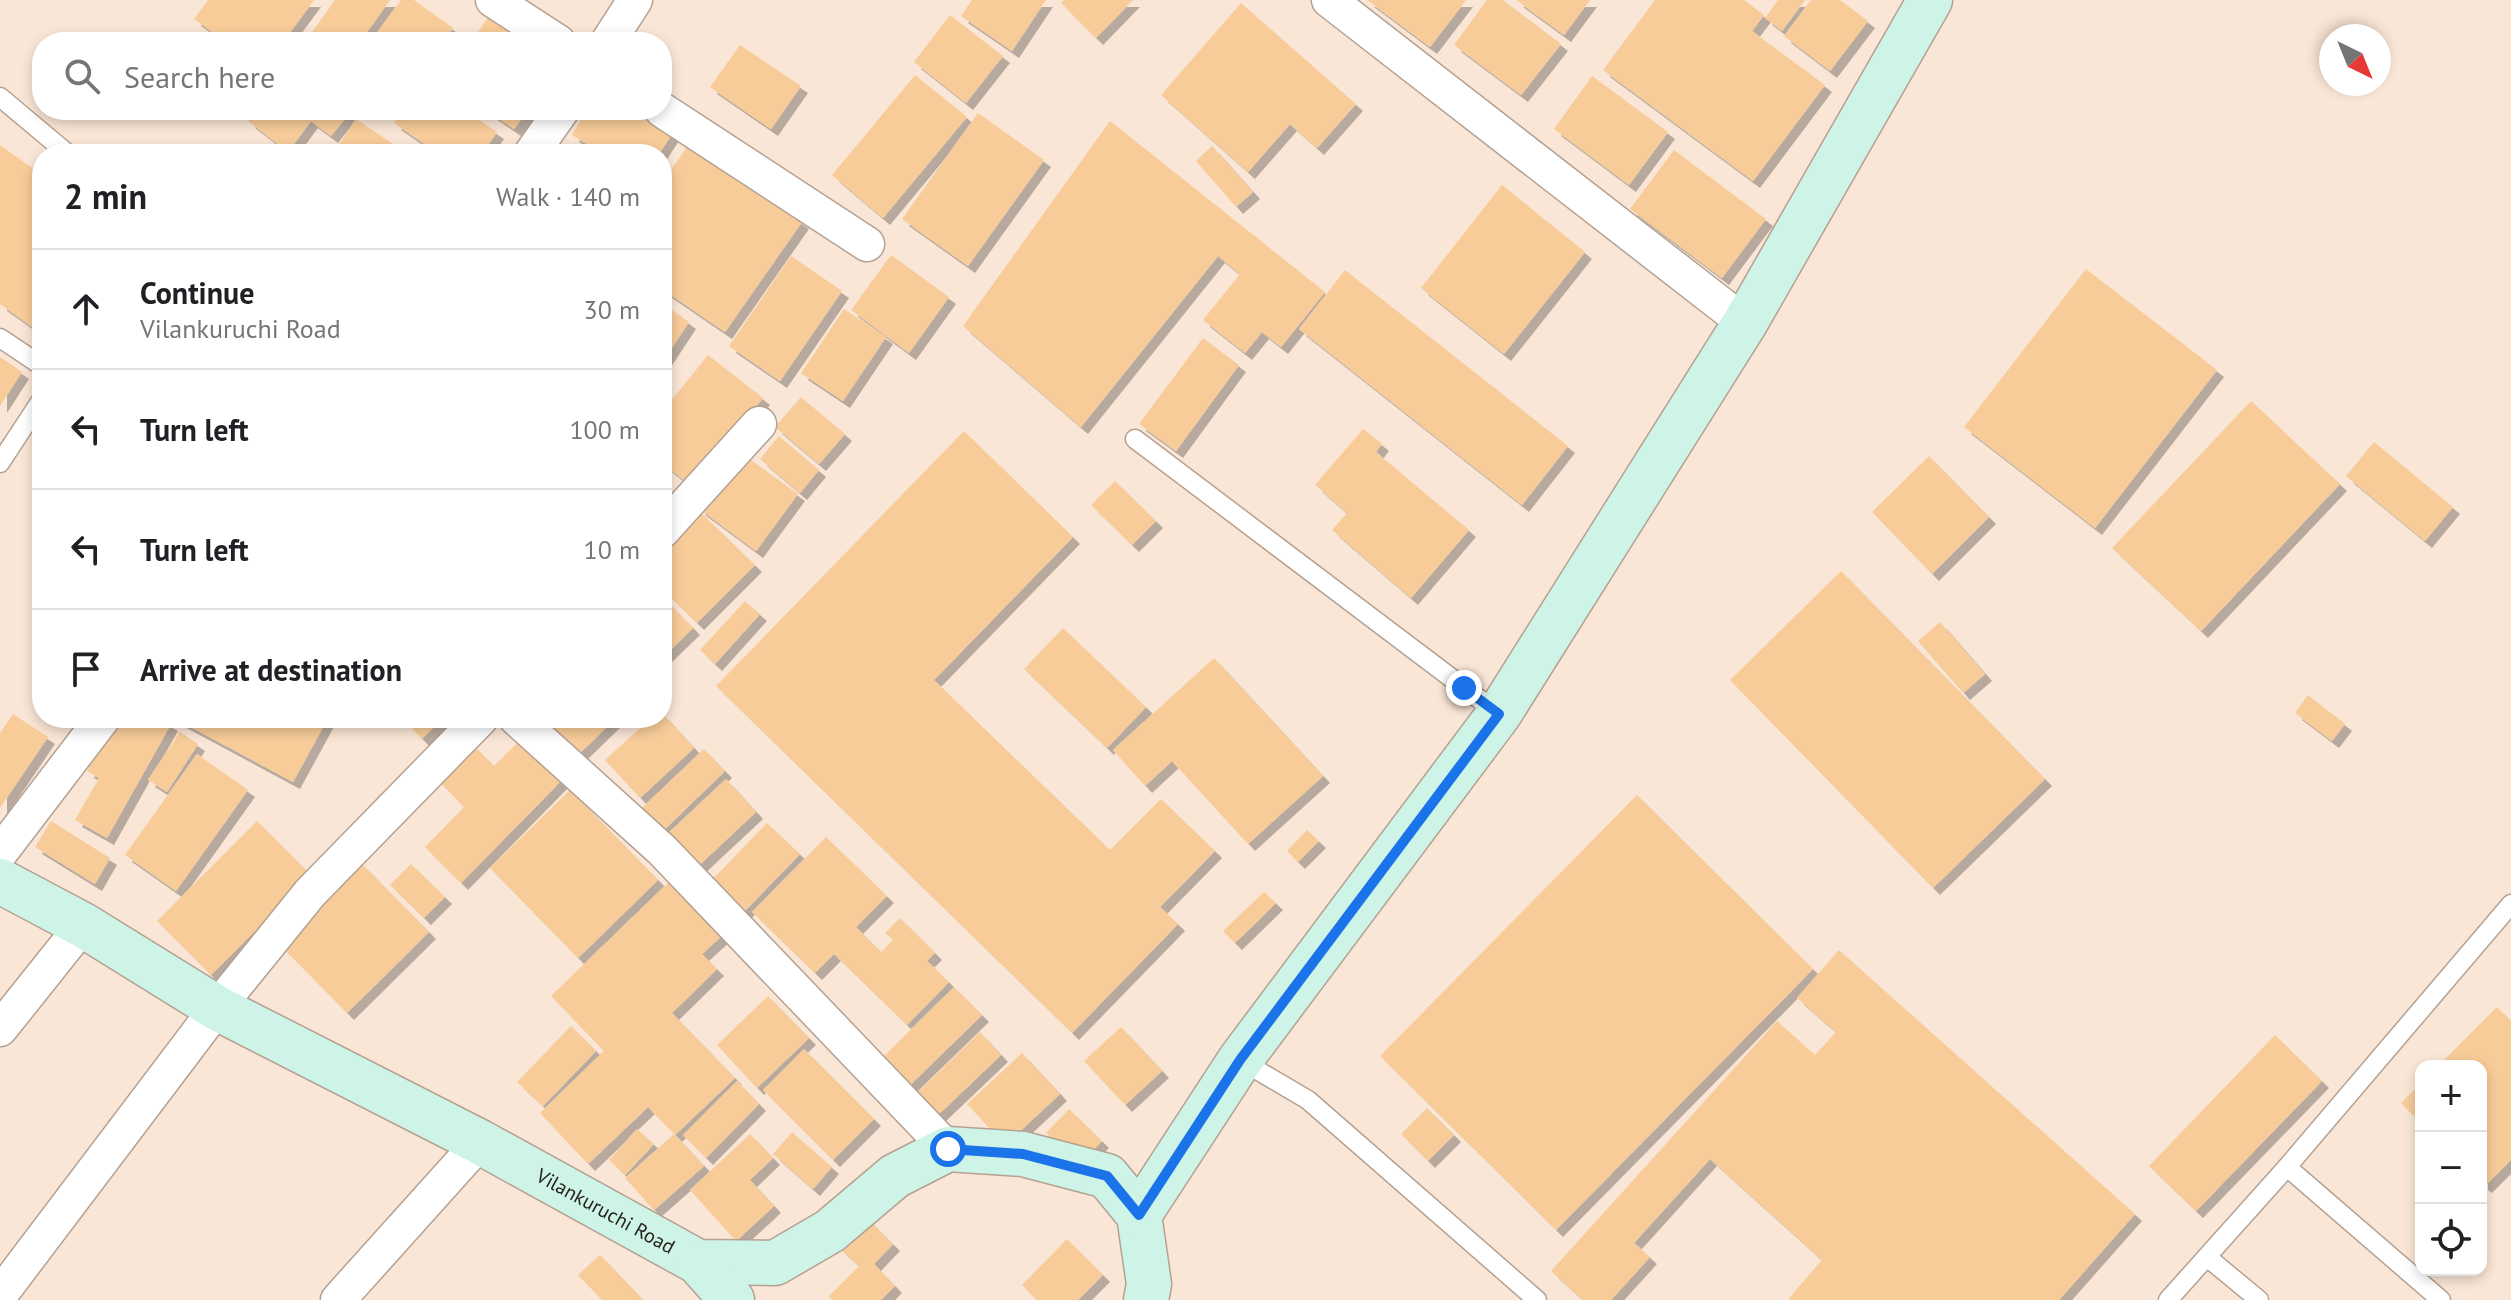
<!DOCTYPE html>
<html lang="en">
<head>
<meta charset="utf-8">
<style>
	:root { --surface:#fff; --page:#f2f2f2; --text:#202124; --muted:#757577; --line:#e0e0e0 }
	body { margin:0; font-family:"PT Sans",sans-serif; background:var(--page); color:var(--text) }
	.controls { position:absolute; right:24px; bottom:24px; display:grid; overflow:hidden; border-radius:16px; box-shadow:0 4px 12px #0003 }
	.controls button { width:72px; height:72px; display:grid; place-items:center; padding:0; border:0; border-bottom:2px solid var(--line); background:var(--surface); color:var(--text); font:40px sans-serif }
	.compass { position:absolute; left:2319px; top:24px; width:72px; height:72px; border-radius:50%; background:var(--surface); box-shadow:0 4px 12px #0003; rotate:137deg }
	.stop { position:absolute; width:24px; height:24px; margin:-18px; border:6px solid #1a73e8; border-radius:50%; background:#fff }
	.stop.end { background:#1a73e8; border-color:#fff; box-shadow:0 2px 8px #0008 }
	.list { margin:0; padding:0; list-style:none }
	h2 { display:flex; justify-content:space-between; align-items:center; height:104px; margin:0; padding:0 32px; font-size:34px }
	h2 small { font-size:26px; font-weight:400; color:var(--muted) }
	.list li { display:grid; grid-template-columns:52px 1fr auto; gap:24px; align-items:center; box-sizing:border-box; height:120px; padding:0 32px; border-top:2px solid var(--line) }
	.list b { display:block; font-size:30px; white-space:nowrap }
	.list p { margin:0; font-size:26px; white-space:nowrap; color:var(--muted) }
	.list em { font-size:26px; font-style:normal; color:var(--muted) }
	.icon { flex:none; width:44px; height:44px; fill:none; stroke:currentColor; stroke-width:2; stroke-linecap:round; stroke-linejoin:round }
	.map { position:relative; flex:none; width:2511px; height:1300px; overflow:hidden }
	.search { position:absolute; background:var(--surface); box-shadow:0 4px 12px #0003; left:32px; top:32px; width:640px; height:88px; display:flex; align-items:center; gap:20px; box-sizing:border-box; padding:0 28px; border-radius:32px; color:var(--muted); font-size:30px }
	.panel { position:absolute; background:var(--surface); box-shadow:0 4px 12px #0003; left:32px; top:144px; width:640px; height:584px; border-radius:32px }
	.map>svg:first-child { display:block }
</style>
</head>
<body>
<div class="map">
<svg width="2511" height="1300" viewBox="0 0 2511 1300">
	<defs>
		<filter id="shadow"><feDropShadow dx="7" dy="7" stdDeviation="0" flood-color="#0004"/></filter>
	</defs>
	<rect width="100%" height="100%" fill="#fae6d6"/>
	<g fill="#f8cc99" filter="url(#shadow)">
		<polygon points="208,0 314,0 283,42 226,42 194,19"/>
		<polygon points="335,0 390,0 360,42 305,42"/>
		<polygon points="401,0 414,0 453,28 443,42 370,42"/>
		<polygon points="972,0 1046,0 1012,51 961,16"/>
		<polygon points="1064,0 1133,0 1096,38 1061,3"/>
		<polygon points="1367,0 1466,0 1430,47"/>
		<polygon points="1487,0 1503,0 1561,44 1521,95 1454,45"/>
		<polygon points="1516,0 1590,0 1564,35"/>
		<polygon points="1655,0 1744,0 1764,15 1752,31 1825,85 1753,181 1603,70"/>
		<polygon points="1778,0 1805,0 1782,31 1765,18"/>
		<polygon points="1811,0 1840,0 1868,21 1830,71 1784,36"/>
		<polygon points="1241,3 1356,104 1317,148 1290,124 1248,172 1161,95"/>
		<polygon points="950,15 1003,56 966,103 914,62"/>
		<polygon points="489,16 527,42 471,42"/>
		<polygon points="740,45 801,86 771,129 710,87"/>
		<polygon points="915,75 967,117 883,218 832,175"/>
		<polygon points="1592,76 1668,132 1629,185 1554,129"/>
		<polygon points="257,110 352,110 331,136 311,121 288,152 248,121"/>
		<polygon points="403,110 464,110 497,132 482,154 439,154 394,123"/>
		<polygon points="486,110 528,110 514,129"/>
		<polygon points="587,110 632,110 672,134 659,154 603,154 572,135"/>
		<polygon points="978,113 1044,160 968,266 902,219"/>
		<polygon points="356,119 408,154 333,154"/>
		<polygon points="1110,121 1325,292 1281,347 1262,332 1245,353 1203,320 1240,274 1218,256 1081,427 963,326"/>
		<polygon points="233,144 248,154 226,154"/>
		<polygon points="689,144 802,222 725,332 662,289 662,183"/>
		<polygon points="0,145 42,175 42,334 0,304"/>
		<polygon points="1212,146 1253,192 1236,207 1196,161"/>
		<polygon points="1674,150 1766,219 1722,278 1630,209"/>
		<polygon points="1502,185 1585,252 1504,354 1421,288"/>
		<polygon points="891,255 949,297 909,353 851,310"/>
		<polygon points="791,256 842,291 780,381 729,346"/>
		<polygon points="2086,269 2217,370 2095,528 1964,427"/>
		<polygon points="1345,270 1568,446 1522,505 1299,329"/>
		<polygon points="662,303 689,322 662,363"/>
		<polygon points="844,309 886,337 843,401 801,373"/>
		<polygon points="1203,338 1239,365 1176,451 1139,424"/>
		<polygon points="708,355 763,398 691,486 662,463 662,412"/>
		<polygon points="0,357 22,372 0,406"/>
		<polygon points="801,397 845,434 819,464 775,427"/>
		<polygon points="2251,401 2340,484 2201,631 2112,548"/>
		<polygon points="1363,429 1382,444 1376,452 1469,530 1411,598 1332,530 1347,513 1315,485"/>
		<polygon points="964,431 1073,537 934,680 1110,850 1161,799 1215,851 1160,907 1178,924 1072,1033 716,686"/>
		<polygon points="779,436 819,470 800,493 760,459"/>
		<polygon points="2374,442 2453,507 2425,541 2346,476"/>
		<polygon points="740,452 798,494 756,551 698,508"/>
		<polygon points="1929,456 1989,517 1932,574 1872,512"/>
		<polygon points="1115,481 1156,521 1132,545 1091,505"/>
		<polygon points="696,508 755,565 697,623 662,589 662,542"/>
		<polygon points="1841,571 2045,779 1933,888 1730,680"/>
		<polygon points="662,596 693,628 662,658"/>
		<polygon points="745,601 760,614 715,664 700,650"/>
		<polygon points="1940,622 1985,674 1963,693 1918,641"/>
		<polygon points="1063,628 1146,707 1107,748 1024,669"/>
		<polygon points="1214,658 1323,776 1248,844 1172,761 1145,786 1113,750"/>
		<polygon points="2308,695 2345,724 2332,741 2295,713"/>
		<polygon points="662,713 694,748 640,798 605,760 651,718 662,718"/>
		<polygon points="13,714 48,737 0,808 0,733"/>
		<polygon points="117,718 160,718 171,724 107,838 75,820 99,778 87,771"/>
		<polygon points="174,718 328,718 293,782"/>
		<polygon points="402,718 443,718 422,739"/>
		<polygon points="554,718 616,718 579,754 549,723"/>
		<polygon points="180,732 198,744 167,792 148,780"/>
		<polygon points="467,739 494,766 519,741 560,782 461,883 425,847 464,807 432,774"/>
		<polygon points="704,749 725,771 663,831 641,809"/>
		<polygon points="197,754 248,790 176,891 125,855"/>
		<polygon points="726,779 756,812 693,871 662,839"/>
		<polygon points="570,790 658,880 578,958 490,868"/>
		<polygon points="1637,795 1813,969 1556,1230 1380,1056"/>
		<polygon points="51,821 110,858 95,884 35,847"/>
		<polygon points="257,821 311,875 211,975 157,921"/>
		<polygon points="767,823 800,854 741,915 708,884"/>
		<polygon points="1307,830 1319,841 1298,862 1287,851"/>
		<polygon points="826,837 887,896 856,927 881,952 893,940 885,933 900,918 935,953 927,961 949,982 907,1025 834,954 815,973 752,912"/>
		<polygon points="362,864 429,932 347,1013 281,946"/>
		<polygon points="411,864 445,897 424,918 390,885"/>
		<polygon points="672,879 725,933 702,954 717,969 672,1013 735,1078 675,1135 704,1166 654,1210 625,1178 674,1134 648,1107 588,1164 540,1113 604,1051 551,996"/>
		<polygon points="1264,892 1276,903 1235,943 1223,931"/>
		<polygon points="1839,950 2135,1214 2059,1300 1791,1300 1789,1298 1822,1260 1710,1159 1634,1243 1650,1257 1611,1300 1583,1300 1551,1271 1777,1021 1815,1055 1836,1032 1797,998"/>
		<polygon points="954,987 982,1015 906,1089 879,1061"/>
		<polygon points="768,996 809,1038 757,1088 717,1045"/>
		<polygon points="2497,1007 2511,1021 2511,1160 2485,1186 2481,1183 2481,1066 2438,1066"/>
		<polygon points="571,1026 596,1051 543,1106 517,1082"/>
		<polygon points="1121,1027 1162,1071 1125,1105 1084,1061"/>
		<polygon points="980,1032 1001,1055 938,1115 917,1093"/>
		<polygon points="2275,1035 2322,1081 2196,1211 2149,1166"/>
		<polygon points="804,1049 874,1119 833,1160 763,1090"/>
		<polygon points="1022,1053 1060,1094 1005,1145 967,1104"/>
		<polygon points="737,1081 759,1104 706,1158 683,1135"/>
		<polygon points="2421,1083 2421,1123 2401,1103"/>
		<polygon points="1427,1108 1454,1135 1428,1161 1401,1134"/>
		<polygon points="1069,1109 1102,1141 1079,1165 1046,1133"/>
		<polygon points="637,1129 654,1144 625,1175 609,1160"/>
		<polygon points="792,1132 832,1167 813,1189 773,1154"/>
		<polygon points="750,1134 773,1158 750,1180 774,1206 736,1241 690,1190"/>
		<polygon points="865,1216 893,1244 874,1264 895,1286 881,1300 832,1300 829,1296 859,1266 836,1245"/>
		<polygon points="1067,1239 1103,1275 1078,1300 1037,1300 1022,1285"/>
		<polygon points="600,1255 643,1300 602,1300 578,1275"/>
	</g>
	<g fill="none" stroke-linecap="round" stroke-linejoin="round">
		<defs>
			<g id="lane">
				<polyline points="0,97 68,154"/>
				<polyline points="0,338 42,366"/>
				<polyline points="1135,439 1499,714"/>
				<polyline points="0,463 42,399"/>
				<polyline points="1240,1060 1308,1100 1537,1300"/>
				<polyline points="2287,1167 2511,904"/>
				<polyline points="2207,1257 2259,1300"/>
				<polyline points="2168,1300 2287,1167 2441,1300"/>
			</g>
			<g id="street">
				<polyline points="493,0 558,42"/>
				<polyline points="1329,0 1745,323"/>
				<polyline points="608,42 635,0"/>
				<polyline points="662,110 867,244"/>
				<polyline points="531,154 562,110"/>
				<polyline points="662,531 759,424"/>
				<polyline points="516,718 662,850 948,1149"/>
				<polyline points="0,853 103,718"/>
				<polyline points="0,1029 83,925"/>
				<polyline points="0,1295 217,1008 310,893 481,718"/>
				<polyline points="338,1300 480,1142"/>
			</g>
			<g id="secondary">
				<path id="s1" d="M0,881l83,44 134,83 263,134 218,120 77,1 55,-32 65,-55 53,-27 75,5 84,22 32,39 10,69 -3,16"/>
				<polyline points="1139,1215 1240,1060 1499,714 1745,323 1930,0"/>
				<polyline points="698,1262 732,1300"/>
			</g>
		</defs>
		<use href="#lane" stroke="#b4a192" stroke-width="21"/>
		<use href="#street" stroke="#b4a192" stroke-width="37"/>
		<use href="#secondary" stroke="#b4a192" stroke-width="47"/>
		<use href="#lane" stroke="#fff" stroke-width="18"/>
		<use href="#street" stroke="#fff" stroke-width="34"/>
		<use href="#secondary" stroke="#cdf4e7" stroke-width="44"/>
	</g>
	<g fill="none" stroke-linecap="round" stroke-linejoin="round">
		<polyline stroke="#1a73e8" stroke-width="10" points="948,1149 1023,1154 1107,1176 1139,1215 1240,1060 1499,714 1464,688"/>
	</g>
	<g text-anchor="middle" stroke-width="7" stroke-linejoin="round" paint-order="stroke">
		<g font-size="20" fill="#261f19" stroke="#fff">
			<text dy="7" stroke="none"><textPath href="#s1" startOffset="690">Vilankuruchi Road</textPath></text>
		</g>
	</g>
</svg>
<div class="controls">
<button>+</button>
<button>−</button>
<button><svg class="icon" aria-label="locate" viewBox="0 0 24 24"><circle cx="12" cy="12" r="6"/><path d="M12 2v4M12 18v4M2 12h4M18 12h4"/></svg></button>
</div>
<svg class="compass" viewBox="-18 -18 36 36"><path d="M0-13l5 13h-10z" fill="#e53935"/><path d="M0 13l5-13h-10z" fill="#757577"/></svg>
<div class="stop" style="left:948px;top:1149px"></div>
<div class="stop end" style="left:1464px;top:688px"></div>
<div class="search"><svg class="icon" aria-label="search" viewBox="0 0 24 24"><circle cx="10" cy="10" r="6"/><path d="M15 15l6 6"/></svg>Search here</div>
<section class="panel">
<h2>2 min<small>Walk · 140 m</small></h2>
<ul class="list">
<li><svg class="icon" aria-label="ahead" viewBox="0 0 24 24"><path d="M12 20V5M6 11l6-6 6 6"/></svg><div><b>Continue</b><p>Vilankuruchi Road</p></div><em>30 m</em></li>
<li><svg class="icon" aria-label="left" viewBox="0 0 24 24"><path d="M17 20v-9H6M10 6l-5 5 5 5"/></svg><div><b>Turn left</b></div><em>100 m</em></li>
<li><svg class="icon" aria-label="left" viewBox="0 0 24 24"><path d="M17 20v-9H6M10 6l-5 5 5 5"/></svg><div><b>Turn left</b></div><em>10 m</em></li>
<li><svg class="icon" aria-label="arrive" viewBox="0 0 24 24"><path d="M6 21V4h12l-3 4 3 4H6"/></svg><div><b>Arrive at destination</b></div></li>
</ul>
</section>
</div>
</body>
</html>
